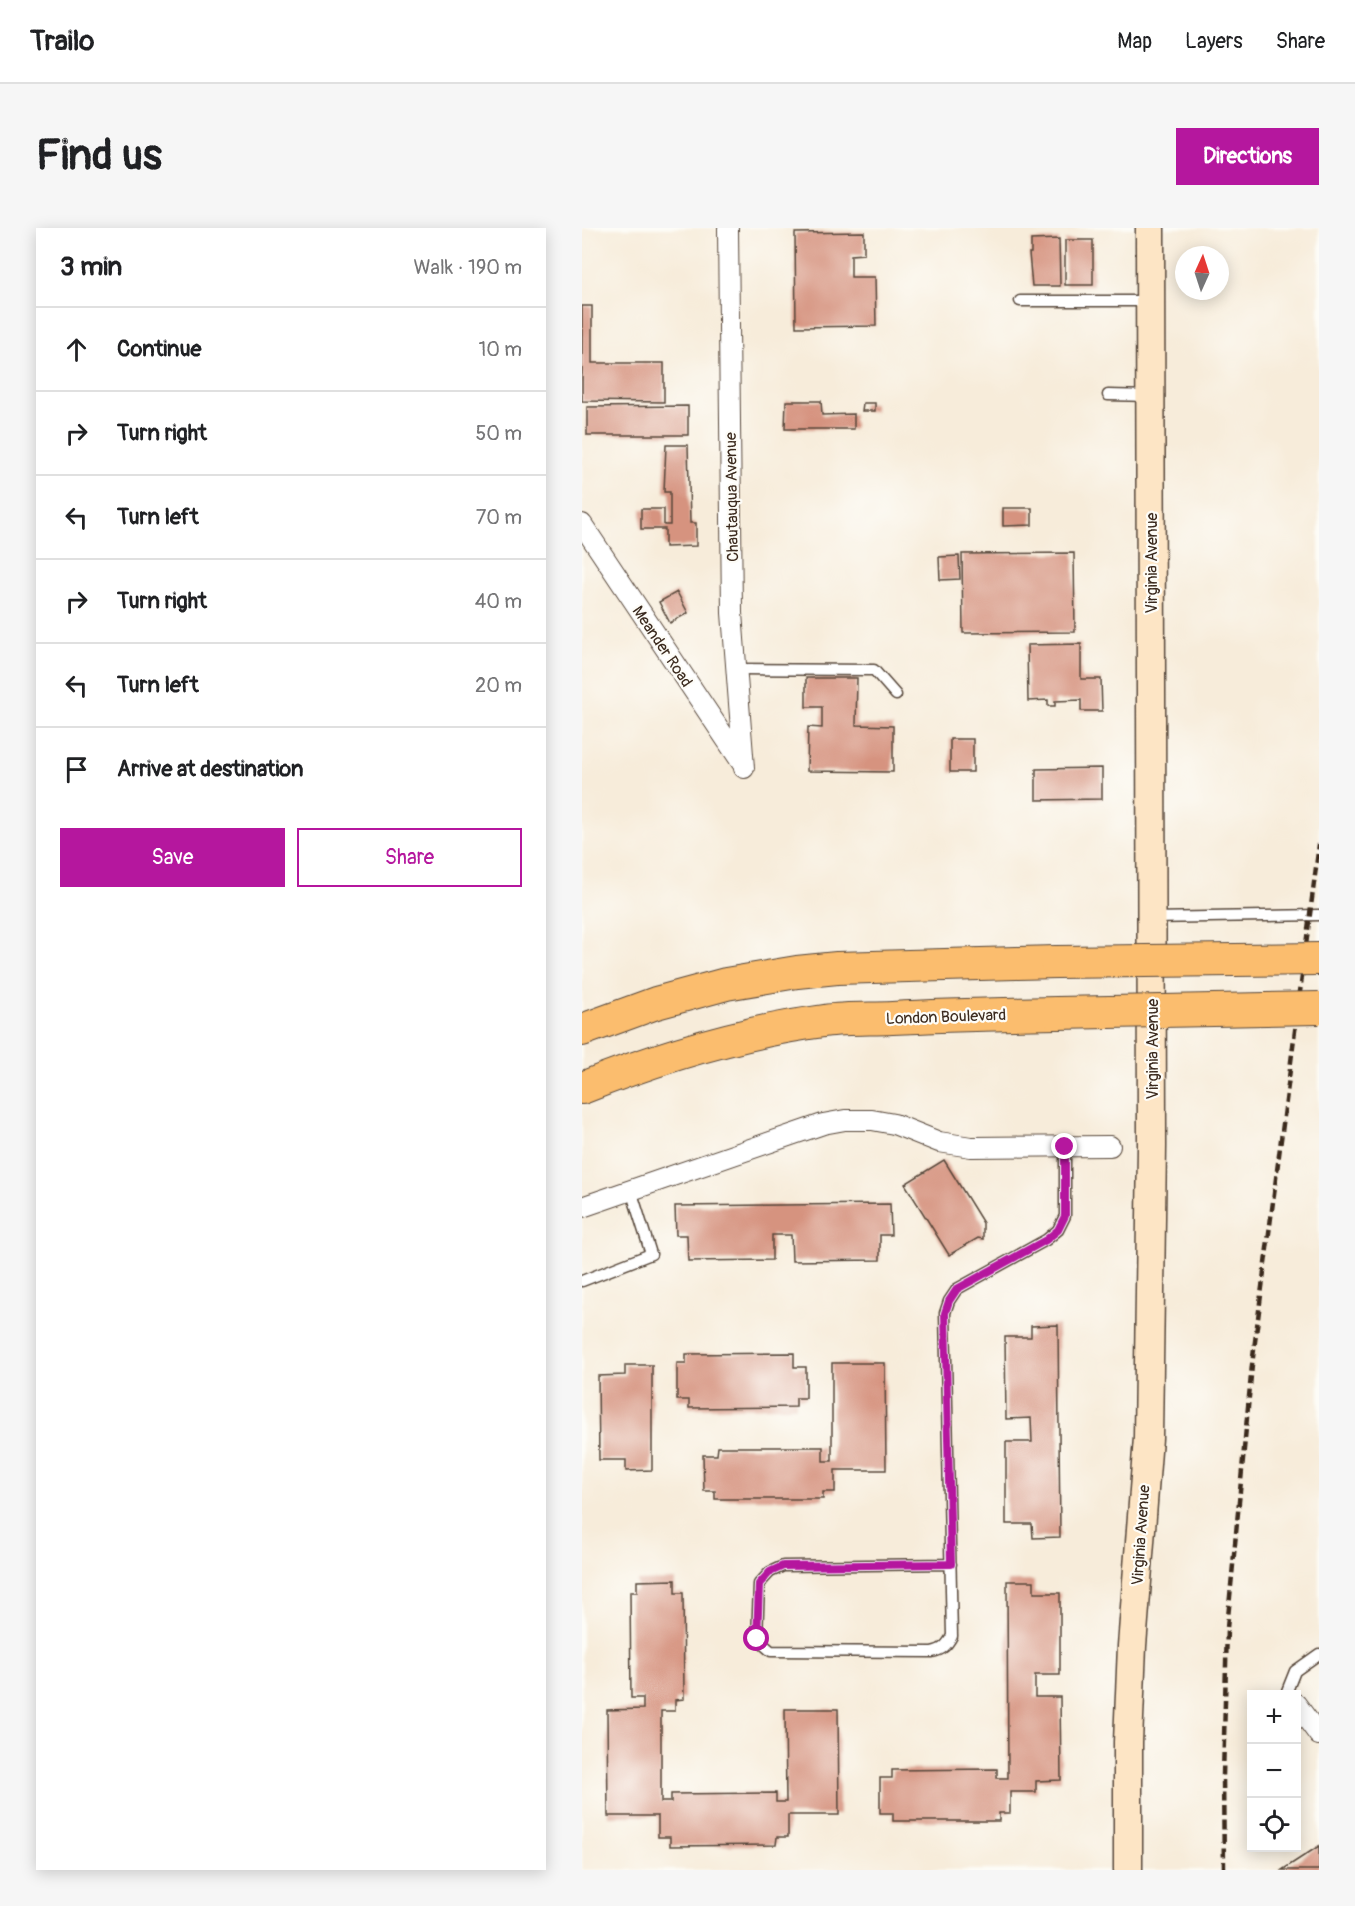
<!DOCTYPE html>
<html lang="en">
<head>
<meta charset="utf-8">
<style>
	:root { --surface:#fff; --page:#f6f6f6; --text:#202124; --muted:#757577; --line:#e0e0e0; --accent:#b5179e }
	body { margin:0; font-family:Pangolin,sans-serif; background:var(--page); color:var(--text) }
	.controls { position:absolute; right:18px; bottom:18px; display:grid; overflow:hidden; border-radius:0px; box-shadow:0 3px 15px #0003 }
	.controls button { width:54px; height:54px; display:grid; place-items:center; padding:0; border:0; border-bottom:2px solid var(--line); background:var(--surface); color:var(--text); font:30px sans-serif }
	.compass { position:absolute; left:593px; top:18px; width:54px; height:54px; border-radius:50%; background:var(--surface); box-shadow:0 3px 15px #0003; rotate:3deg }
	.stop { position:absolute; width:18px; height:18px; margin:-14px; border:4px solid #b5179e; border-radius:50%; background:#fff }
	.stop.end { background:#b5179e; border-color:#fff; box-shadow:0 2px 6px #0008 }
	.list { margin:0; padding:0; list-style:none }
	h2 { display:flex; justify-content:space-between; align-items:center; height:78px; margin:0; padding:0 24px; font-size:26px }
	h2 small { font-size:20px; font-weight:400; color:var(--muted) }
	.list li { display:grid; grid-template-columns:39px 1fr auto; gap:18px; align-items:center; box-sizing:border-box; height:84px; padding:0 24px; border-top:2px solid var(--line) }
	.list b { display:block; font-size:22px; white-space:nowrap }
	.list em { font-size:20px; font-style:normal; color:var(--muted) }
	.actions { display:flex; gap:12px; padding:18px 24px }
	.actions a { flex:1; padding:14px 0; border:2px solid var(--accent); border-radius:0px; text-align:center; font-size:21px; color:var(--accent) }
	.actions .main { background:var(--accent); color:#fff }
	.icon { flex:none; width:33px; height:33px; fill:none; stroke:currentColor; stroke-width:2; stroke-linecap:round; stroke-linejoin:round }
	.map { position:relative; flex:none; width:737px; height:1642px; overflow:hidden; border-radius:0px }
	header { display:flex; align-items:center; gap:36px; box-sizing:border-box; height:84px; padding:0 30px; background:var(--surface); border-bottom:2px solid var(--line) }
	header strong { font-size:28px }
	nav { display:flex; gap:33px; margin-inline-start:auto; font-size:21px }
	.intro { display:flex; align-items:center; justify-content:space-between; box-sizing:border-box; height:144px; padding:0 36px }
	h1 { margin:0; font-size:42px }
	.button { padding:15px 27px; border-radius:0px; background:var(--accent); color:#fff; font-size:21px; font-weight:700 }
	main { display:flex; gap:36px; padding:0 36px }
	aside { flex:1; background:var(--surface); border-radius:0px; box-shadow:0 3px 15px #0003 }
	.map>svg:first-child { display:block }
</style>
</head>
<body>
<header>
<strong>Trailo</strong>
<nav><a>Map</a><a>Layers</a><a>Share</a></nav>
</header>
<div class="intro"><h1>Find us</h1><a class="button">Directions</a></div>
<main>
<aside>
<h2>3 min<small>Walk · 190 m</small></h2>
<ul class="list">
<li><svg class="icon" aria-label="ahead" viewBox="0 0 24 24"><path d="M12 20V5M6 11l6-6 6 6"/></svg><div><b>Continue</b></div><em>10 m</em></li>
<li><svg class="icon" aria-label="right" viewBox="0 0 24 24"><path d="M7 20v-9h11M14 6l5 5-5 5"/></svg><div><b>Turn right</b></div><em>50 m</em></li>
<li><svg class="icon" aria-label="left" viewBox="0 0 24 24"><path d="M17 20v-9H6M10 6l-5 5 5 5"/></svg><div><b>Turn left</b></div><em>70 m</em></li>
<li><svg class="icon" aria-label="right" viewBox="0 0 24 24"><path d="M7 20v-9h11M14 6l5 5-5 5"/></svg><div><b>Turn right</b></div><em>40 m</em></li>
<li><svg class="icon" aria-label="left" viewBox="0 0 24 24"><path d="M17 20v-9H6M10 6l-5 5 5 5"/></svg><div><b>Turn left</b></div><em>20 m</em></li>
<li><svg class="icon" aria-label="arrive" viewBox="0 0 24 24"><path d="M6 21V4h12l-3 4 3 4H6"/></svg><div><b>Arrive at destination</b></div></li>
</ul>
<div class="actions"><a class="main">Save</a><a>Share</a></div>
</aside>
<div class="map">
<svg width="737" height="1642" viewBox="0 0 737 1642">
	<rect width="100%" height="100%" fill="#fdfcf7"/>
	<filter id="ink" filterUnits="userSpaceOnUse"><feTurbulence type="fractalNoise" baseFrequency=".0167" numOctaves="2"/><feDisplacementMap in="SourceGraphic" scale="12" xChannelSelector="R" yChannelSelector="G"/><feConvolveMatrix kernelMatrix="1 2 1 2 8 2 1 2 1" color-interpolation-filters="sRGB"/></filter>
	<filter id="wash" filterUnits="userSpaceOnUse"><feTurbulence type="fractalNoise" baseFrequency=".008" numOctaves="4" result="noise"/><feDisplacementMap in="SourceGraphic" scale="24" xChannelSelector="R" yChannelSelector="G"/><feGaussianBlur stdDeviation="1.35" result="paint"/><feColorMatrix in="noise" values="0 0 0 0 0 0 0 0 0 0 0 0 0 0 0 0 0 1.4 0 .05"/><feComposite in="paint" operator="in"/></filter>
	<g filter="url(#wash)">
		<rect width="100%" height="100%" fill="#f7ecda"/>
		<g id="blocks">
			<g fill="#d6937f">
				<polygon points="282,4 282,26 269,27 269,49 293,49 294,98 214,99 213,5"/>
				<polygon points="477,11 478,58 450,58 447,25 449,25 449,12"/>
				<rect x="483" y="12" width="28" height="45"/>
				<polygon points="0,78 10,78 10,135 82,135 82,174 0,173"/>
				<polygon points="204,173 239,173 240,187 272,186 272,201 203,201"/>
				<polygon points="281,175 293,175 293,183 280,183"/>
				<polygon points="106,178 106,207 5,207 5,179"/>
				<polygon points="84,217 106,217 108,295 114,295 114,318 83,319 83,301 59,301 59,281 82,281 82,297 88,297 88,264 82,264"/>
				<polygon points="421,280 450,280 450,297 421,298"/>
				<polygon points="492,325 493,404 381,405 380,326"/>
				<polygon points="377,328 378,351 358,352 357,329"/>
				<polygon points="95,364 106,385 88,395 77,374"/>
				<polygon points="499,416 499,451 519,451 520,483 499,483 499,472 473,473 473,478 466,478 466,472 446,473 445,417"/>
				<polygon points="224,450 275,450 274,497 311,498 311,544 225,543 226,499 240,500 240,479 224,479"/>
				<rect x="368" y="511" width="23" height="33"/>
				<polygon points="520,540 520,571 454,572 454,541"/>
				<polygon points="362,932 401,995 401,1011 396,1010 367,1027 323,956"/>
				<polygon points="308,976 309,1007 298,1007 298,1032 210,1033 209,1007 190,1007 190,1032 106,1033 105,1007 94,1007 93,978"/>
				<polygon points="476,1097 478,1309 451,1310 450,1296 424,1296 424,1214 450,1214 449,1190 424,1191 423,1109 449,1109 449,1098"/>
				<polygon points="212,1125 212,1139 224,1139 224,1170 214,1170 214,1179 107,1180 107,1172 95,1172 95,1135 104,1135 104,1126"/>
				<polygon points="250,1135 303,1135 304,1242 253,1242 253,1264 241,1264 241,1271 133,1271 133,1263 122,1263 121,1227 135,1227 136,1219 241,1219 241,1233 250,1233"/>
				<polygon points="43,1137 70,1137 70,1242 44,1243 44,1232 17,1232 16,1148 43,1147"/>
				<polygon points="93,1352 93,1365 101,1365 102,1471 93,1472 93,1483 79,1483 79,1574 89,1574 89,1566 194,1565 194,1574 204,1574 203,1481 256,1481 257,1587 206,1587 206,1609 195,1609 194,1617 88,1618 88,1609 76,1609 76,1588 26,1588 25,1482 61,1481 61,1470 49,1470 48,1364 55,1364 55,1353"/>
				<polygon points="425,1353 452,1353 452,1365 478,1365 478,1447 453,1447 453,1469 478,1469 479,1552 454,1553 454,1564 428,1564 428,1585 417,1585 417,1593 311,1593 311,1585 298,1585 298,1550 310,1550 310,1542 415,1541 415,1550 426,1550"/>
				<polygon points="737,1618 737,1642 700,1642"/>
			</g>
		</g>
	</g>
	<g filter="url(#ink)">
		<use href="#blocks" fill-opacity="0" stroke="#57473a" stroke-width="1.5"/>
		<g fill="none" stroke-linecap="round" stroke-linejoin="round">
			<defs>
				<g id="lane">
					<polyline points="438,73 567,73"/>
					<polyline points="526,167 568,168"/>
					<polyline points="154,441 292,442 314,467"/>
					<polyline points="570,690 737,687"/>
					<polyline points="0,1053 69,1026 49,962"/>
					<path d="M369,1336l-168,2 -13,6 -11,12 -2,55 14,12 161,1c11,-2 15,-7 20,-16l-7,-323 4,-12 8,-12 89,-49 12,-10 7,-14v-69"/>
					<polyline points="705,1463 713,1443 737,1426"/>
				</g>
				<g id="street">
					<polyline points="146,0 150,385 162,540"/>
					<polyline points="0,296 160,535"/>
					<polyline points="0,979 241,896 263,892 290,892 312,896 357,914 389,919 528,918"/>
					<polyline points="714,1476 737,1507"/>
				</g>
				<polyline id="secondary" points="546,1642 546,1514 550,1418 566,1210 570,918 568,0"/>
				<g id="primary">
					<polyline points="0,802 74,775 144,756 215,744 255,740 474,734"/>
					<path d="M0,860c77,-31 159,-56 242,-67 22,-3 46,-2 68,-3 55,-3 110,-4 165,-5"/>
				</g>
			</defs>
			<use href="#lane" stroke="#57473a" stroke-width="13"/>
			<use href="#street" stroke="#57473a" stroke-width="22"/>
			<use href="#secondary" stroke="#57473a" stroke-width="31"/>
			<use href="#primary" stroke="#57473a" stroke-width="34"/>
			<use href="#lane" stroke="#fff" stroke-width="10"/>
			<use href="#street" stroke="#fff" stroke-width="20"/>
			<use href="#secondary" stroke="#fde5c5" stroke-width="28"/>
			<use href="#primary" stroke="#fbbd6e" stroke-width="32"/>
			<polyline stroke="#3b2a1e" stroke-width="4.5" stroke-dasharray="9 4.5" stroke-linecap="butt" points="642,1642 641,1548 645,1400 670,1137 737,616"/>
			<defs>
				<g id="primary-bridge">
					<polyline points="474,734 737,731"/>
					<polyline points="475,785 737,780"/>
				</g>
			</defs>
			<use href="#primary-bridge" stroke="#57473a" stroke-width="34" stroke-linecap="butt"/>
			<use href="#primary-bridge" stroke="#fbbd6e" stroke-width="32"/>
		</g>
	</g>
	<g fill="none" stroke-linecap="round" stroke-linejoin="round" filter="url(#ink)">
		<polyline stroke="#b5179e" stroke-width="8" points="175,1411 177,1356 188,1344 201,1338 369,1336 363,1085 367,1073 375,1061 464,1012 476,1002 483,988 483,919"/>
	</g>
	<g text-anchor="middle" stroke-width="4.5" stroke-linejoin="round" paint-order="stroke">
		<g font-size="16" fill="#3b2a1e" stroke="#fdfcf7">
			<text transform="translate(149 269) rotate(-91)" y="6">Chautauqua Avenue</text>
			<text transform="translate(569 335) rotate(-90)" y="6">Virginia Avenue</text>
			<text transform="translate(81 418) rotate(56)" y="6">Meander Road</text>
			<text transform="translate(364 788) rotate(-2)" y="6">London Boulevard</text>
			<text transform="translate(570 821) rotate(-90)" y="6">Virginia Avenue</text>
			<text transform="translate(558 1307) rotate(-86)" y="6">Virginia Avenue</text>
		</g>
	</g>
</svg>
<div class="controls">
<button>+</button>
<button>−</button>
<button><svg class="icon" aria-label="locate" viewBox="0 0 24 24"><circle cx="12" cy="12" r="6"/><path d="M12 2v4M12 18v4M2 12h4M18 12h4"/></svg></button>
</div>
<svg class="compass" viewBox="-18 -18 36 36"><path d="M0-13l5 13h-10z" fill="#e53935"/><path d="M0 13l5-13h-10z" fill="#757577"/></svg>
<div class="stop" style="left:175px;top:1411px"></div>
<div class="stop end" style="left:483px;top:919px"></div>
</div>
</main>
</body>
</html>
